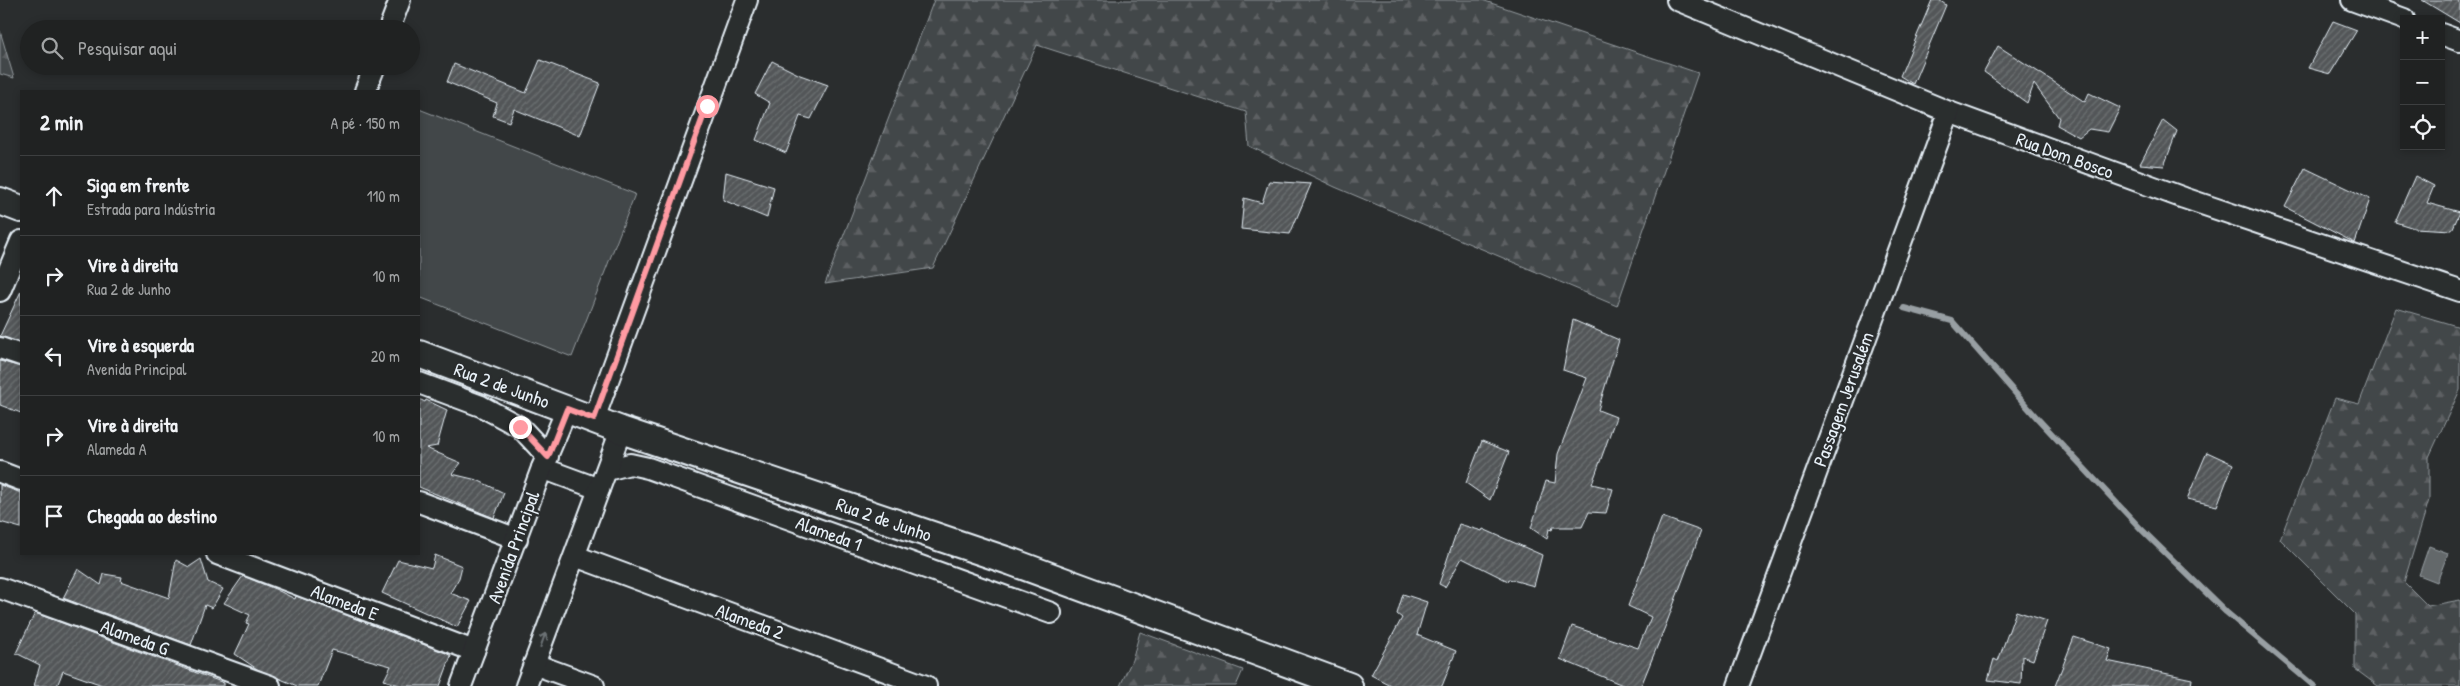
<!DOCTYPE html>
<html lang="pt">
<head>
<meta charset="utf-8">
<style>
	:root { --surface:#202222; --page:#2d2f2f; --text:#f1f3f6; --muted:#a2a4a5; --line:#3d3f40 }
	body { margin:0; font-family:"Patrick Hand",sans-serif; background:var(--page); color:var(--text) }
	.controls { position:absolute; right:15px; top:15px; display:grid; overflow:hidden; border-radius:0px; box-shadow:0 2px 8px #0003 }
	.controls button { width:45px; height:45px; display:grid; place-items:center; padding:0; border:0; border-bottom:1px solid var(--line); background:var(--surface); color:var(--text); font:25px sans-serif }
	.stop { position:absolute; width:15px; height:15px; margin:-11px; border:4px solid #ff9aa2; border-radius:50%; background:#fff }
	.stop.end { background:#ff9aa2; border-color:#fff; box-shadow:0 1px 5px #0008 }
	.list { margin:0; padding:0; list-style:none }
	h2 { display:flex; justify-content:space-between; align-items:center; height:65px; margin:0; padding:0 20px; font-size:21px }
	h2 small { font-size:16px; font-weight:400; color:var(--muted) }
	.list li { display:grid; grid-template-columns:32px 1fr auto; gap:15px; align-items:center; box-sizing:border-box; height:80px; padding:0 20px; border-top:1px solid var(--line) }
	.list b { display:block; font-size:19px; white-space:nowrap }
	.list p { margin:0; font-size:16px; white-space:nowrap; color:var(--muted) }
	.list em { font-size:16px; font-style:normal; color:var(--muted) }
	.icon { flex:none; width:28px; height:28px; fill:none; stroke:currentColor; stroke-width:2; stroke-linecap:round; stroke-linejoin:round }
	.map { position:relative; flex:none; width:2460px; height:686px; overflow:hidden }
	.search { position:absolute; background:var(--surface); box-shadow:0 2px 8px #0003; left:20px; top:20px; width:400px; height:55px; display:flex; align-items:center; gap:12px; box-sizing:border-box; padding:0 18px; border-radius:28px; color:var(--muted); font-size:19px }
	.panel { position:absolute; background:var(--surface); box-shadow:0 2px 8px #0003; left:20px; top:90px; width:400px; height:465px; border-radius:0px }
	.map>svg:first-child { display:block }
</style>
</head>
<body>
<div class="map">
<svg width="2460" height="686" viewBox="0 0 2460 686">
	<defs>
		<pattern id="forest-firs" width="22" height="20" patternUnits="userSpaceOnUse" patternTransform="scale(1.25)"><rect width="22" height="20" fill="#424648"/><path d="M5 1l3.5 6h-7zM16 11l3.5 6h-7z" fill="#5d6163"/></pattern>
		<pattern id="building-hatch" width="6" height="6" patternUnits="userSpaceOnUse" patternTransform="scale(1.25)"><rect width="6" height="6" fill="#535759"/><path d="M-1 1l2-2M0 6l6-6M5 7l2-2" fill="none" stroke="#6c7072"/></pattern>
	</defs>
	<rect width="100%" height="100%" fill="#2a2d2e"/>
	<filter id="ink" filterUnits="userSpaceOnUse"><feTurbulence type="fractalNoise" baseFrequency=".02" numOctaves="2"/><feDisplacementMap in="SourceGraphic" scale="10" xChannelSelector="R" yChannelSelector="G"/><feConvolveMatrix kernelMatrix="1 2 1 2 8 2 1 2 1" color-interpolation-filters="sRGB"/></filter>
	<g filter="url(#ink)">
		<g fill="url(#forest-firs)" stroke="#959ca0">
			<polygon points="934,0 1482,0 1698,73 1617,306 1335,187 1249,146 1246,112 1037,45 933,268 825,284"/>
			<polygon points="0,31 14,78 0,74"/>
			<polygon points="2396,308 2460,327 2460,390 2429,457 2429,500 2404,582 2428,606 2460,600 2460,686 2378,686 2355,669 2355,614 2280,539 2335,398 2359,404"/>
			<polygon points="1140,632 1243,670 1236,686 1120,686 1132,660"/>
		</g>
		<polygon fill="#424648" stroke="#959ca0" points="419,109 635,194 572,357 419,297"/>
		<polygon fill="#63686b" stroke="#989fa3" points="2429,546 2448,553 2437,582 2419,575"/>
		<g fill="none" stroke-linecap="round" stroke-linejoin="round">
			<polyline stroke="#989fa3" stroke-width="6" points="1904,308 1952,321 2038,419 2141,529 2226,612 2314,686"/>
		</g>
		<g fill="url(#building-hatch)" stroke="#e8f1f8">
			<polygon points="1932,0 1939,0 1946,5 1913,84 1900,76"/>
			<polygon points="2422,0 2460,0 2460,23"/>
			<polygon points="2333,21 2357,30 2330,74 2308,68"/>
			<polygon points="1998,46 2085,102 2089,93 2120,108 2108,132 2089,129 2079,137 2057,125 2059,118 2034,84 2027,103 1984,72"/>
			<polygon points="540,60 600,83 580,136 514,109 509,122 493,116 497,103 447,82 454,64 526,93"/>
			<polygon points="772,61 800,75 828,85 811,119 800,116 786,153 756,140 770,103 755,94"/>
			<polygon points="2163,120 2177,131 2164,166 2140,164"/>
			<polygon points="2305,168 2370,199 2355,243 2285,207"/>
			<polygon points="726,172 774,187 767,218 723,200"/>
			<polygon points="2415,176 2434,186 2427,203 2460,212 2452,230 2414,228 2395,222"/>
			<polygon points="1269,181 1311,184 1290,234 1241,229 1244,198 1262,203"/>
			<polygon points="21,291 21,343 0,336"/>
			<polygon points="1573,320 1619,340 1598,410 1616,417 1592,484 1613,489 1606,513 1589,512 1582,527 1553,527 1552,530 1549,529 1547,539 1531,528 1546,481 1555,483 1558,454 1587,378 1563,370"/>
			<polygon points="0,361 21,367 21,413 0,405"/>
			<polygon points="419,399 425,402 426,400 447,410 437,446 426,448 461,463 452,474 477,480 504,493 494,518 419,487"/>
			<polygon points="1482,441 1509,452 1490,500 1466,483"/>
			<polygon points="2207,452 2233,464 2217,506 2187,499"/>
			<polygon points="0,485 21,493 21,528 0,522"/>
			<polygon points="1662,517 1701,531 1667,622 1641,686 1625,686 1560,659 1572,626 1638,648 1651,617 1628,606"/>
			<polygon points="1459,524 1482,531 1483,529 1542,555 1534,586 1509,579 1508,581 1462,558 1445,587 1439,584"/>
			<polygon points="435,555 462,566 459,578 450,593 471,601 457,627 382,593 398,560 432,568"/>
			<polygon points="201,559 208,582 223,589 212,608 205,605 191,645 63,598 78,569 101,585 104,574 122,577 121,581 169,598 176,560 189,567"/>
			<polygon points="243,576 275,589 295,599 296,596 446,653 451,656 440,686 402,686 384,680 391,666 332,650 318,686 297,686 257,669 235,654 249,624 246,623 250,615 224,603"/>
			<polygon points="1403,594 1427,602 1417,635 1456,651 1442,686 1392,686 1371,675 1402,618 1397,614"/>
			<polygon points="2016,611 2047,621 2033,660 2022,656 2021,684 1988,680 1994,659 1998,661"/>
			<polygon points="35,613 224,683 224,686 105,686 63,671 57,686 34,686 40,665 16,653"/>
			<polygon points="2074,637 2111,649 2107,661 2192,679 2191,686 2055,686"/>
		</g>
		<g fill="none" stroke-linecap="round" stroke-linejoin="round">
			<defs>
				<g id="minor">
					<polyline points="1677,0 1949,112 2184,198 2460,291"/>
					<polyline points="2352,0 2404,19"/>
					<polyline points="389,29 400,0"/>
					<polyline points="2441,34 2460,41"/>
					<polyline points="365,91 375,66"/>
					<polyline points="0,291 21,241"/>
					<polyline points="0,348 21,355"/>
					<polyline points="419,383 481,406 520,427 548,457"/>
					<polyline points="594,419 747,0"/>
					<polyline points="542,468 599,489"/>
					<polyline points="607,470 630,464 648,468 1051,613"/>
					<polyline points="0,472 21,480"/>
					<polyline points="419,502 517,539"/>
					<polyline points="217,554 474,651"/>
					<polyline points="575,556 926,686"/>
					<polyline points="0,588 270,686"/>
					<polyline points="534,664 594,686"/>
					<polyline points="461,686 542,468 567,409"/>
					<polyline points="526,686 621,430"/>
					<polyline points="1738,686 1949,112"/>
				</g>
				<g id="tertiary">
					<polyline points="0,201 21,209"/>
					<polyline points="419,354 621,430 1012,562 1349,686"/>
				</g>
			</defs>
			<use href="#minor" stroke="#e8f1f8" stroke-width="24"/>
			<use href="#tertiary" stroke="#e8f1f8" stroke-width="30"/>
			<use href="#minor" stroke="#2a2d2e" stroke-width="20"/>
			<use href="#tertiary" stroke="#2a2d2e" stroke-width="26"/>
		</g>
		<defs><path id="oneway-shaft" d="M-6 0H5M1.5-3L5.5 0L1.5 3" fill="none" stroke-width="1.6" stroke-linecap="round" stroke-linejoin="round" transform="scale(1.25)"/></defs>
		<use stroke="#6c7275" href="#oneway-shaft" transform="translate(543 640) rotate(-70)"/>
	</g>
	<g fill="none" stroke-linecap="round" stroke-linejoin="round" filter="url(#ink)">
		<polyline stroke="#ff9aa2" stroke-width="6" points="520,427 548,457 567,409 594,419 707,106"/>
	</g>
	<g text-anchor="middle" stroke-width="4.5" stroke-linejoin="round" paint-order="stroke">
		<g font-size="19" fill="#e8f1f8" stroke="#2a2d2e">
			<text transform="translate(2065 155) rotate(20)" y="7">Rua Dom Bosco</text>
			<text transform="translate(502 385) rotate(20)" y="7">Rua 2 de Junho</text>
			<text transform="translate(1843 399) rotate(-70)" y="7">Passagem Jerusalém</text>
			<text transform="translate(884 519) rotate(19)" y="7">Rua 2 de Junho</text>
			<text transform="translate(829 533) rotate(20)" y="7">Alameda 1</text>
			<text transform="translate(513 547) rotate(-70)" y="7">Avenida Principal</text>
			<text transform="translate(345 602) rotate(21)" y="7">Alameda E</text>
			<text transform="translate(750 621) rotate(20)" y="7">Alameda 2</text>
			<text transform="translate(135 637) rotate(20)" y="7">Alameda G</text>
		</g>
	</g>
</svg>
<div class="controls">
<button>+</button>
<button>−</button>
<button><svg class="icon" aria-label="locate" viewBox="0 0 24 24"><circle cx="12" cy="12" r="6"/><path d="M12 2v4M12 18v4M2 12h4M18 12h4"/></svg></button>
</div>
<div class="stop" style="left:707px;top:106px"></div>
<div class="stop end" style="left:520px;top:427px"></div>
<div class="search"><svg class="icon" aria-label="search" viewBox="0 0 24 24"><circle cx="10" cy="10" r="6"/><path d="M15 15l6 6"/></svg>Pesquisar aqui</div>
<section class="panel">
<h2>2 min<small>A pé · 150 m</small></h2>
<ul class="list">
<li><svg class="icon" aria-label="ahead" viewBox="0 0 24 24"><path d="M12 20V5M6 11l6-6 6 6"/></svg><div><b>Siga em frente</b><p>Estrada para Indústria</p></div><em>110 m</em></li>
<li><svg class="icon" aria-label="right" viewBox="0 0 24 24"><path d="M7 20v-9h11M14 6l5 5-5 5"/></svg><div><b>Vire à direita</b><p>Rua 2 de Junho</p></div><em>10 m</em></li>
<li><svg class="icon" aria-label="left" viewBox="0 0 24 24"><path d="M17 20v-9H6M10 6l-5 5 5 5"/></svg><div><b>Vire à esquerda</b><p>Avenida Principal</p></div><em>20 m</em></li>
<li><svg class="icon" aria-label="right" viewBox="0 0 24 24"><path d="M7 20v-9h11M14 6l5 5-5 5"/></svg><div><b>Vire à direita</b><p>Alameda A</p></div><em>10 m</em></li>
<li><svg class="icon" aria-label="arrive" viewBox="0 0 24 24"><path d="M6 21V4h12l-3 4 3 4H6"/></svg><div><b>Chegada ao destino</b></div></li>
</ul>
</section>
</div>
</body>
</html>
